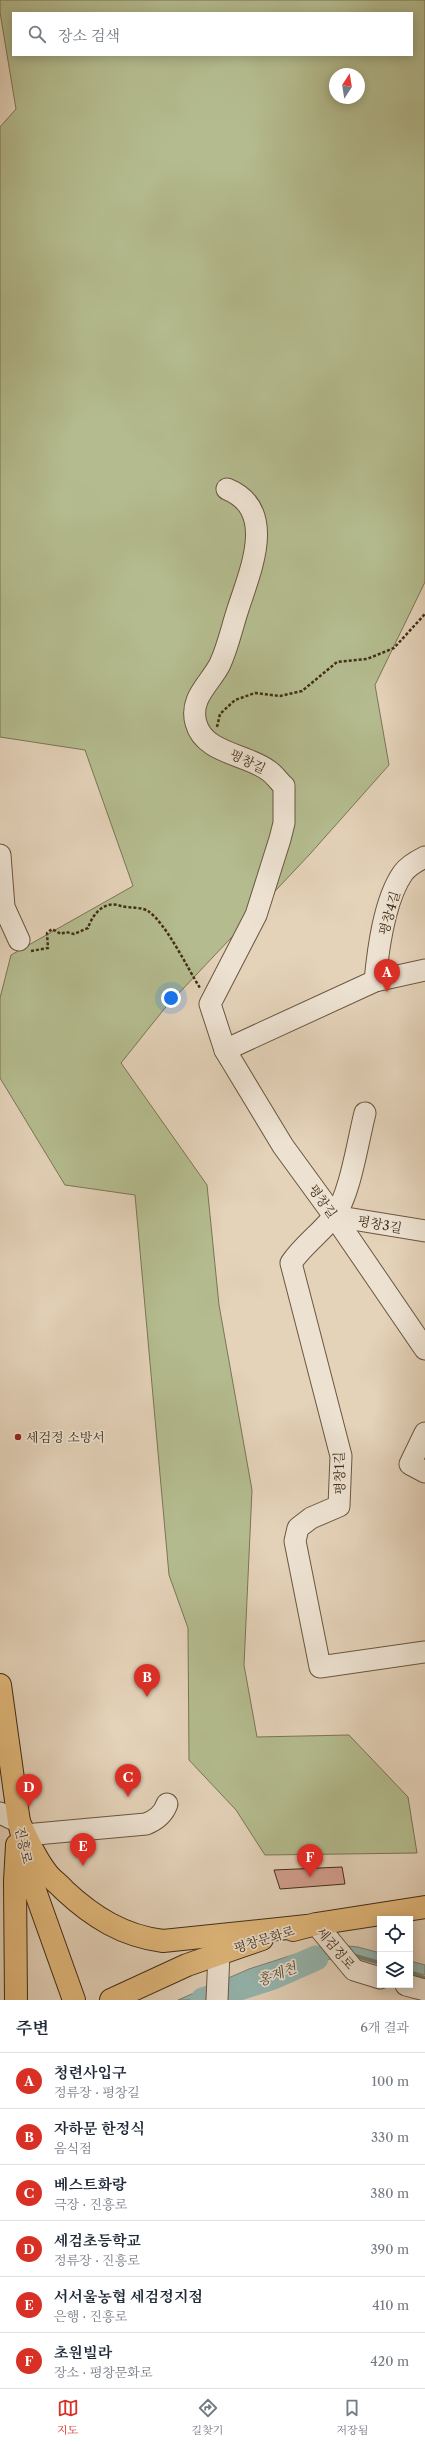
<!DOCTYPE html>
<html lang="ko">
<head>
<meta charset="utf-8">
<style>
	:root { --surface:#fff; --page:#f2f2f3; --text:#1f2937; --muted:#747a83; --line:#e0e1e3; --accent:#d93025 }
	body { margin:0; font-family:"Libre Caslon Text","Noto Serif KR",serif; background:var(--page); color:var(--text) }
	.controls { position:absolute; right:12px; bottom:12px; display:grid; overflow:hidden; border-radius:0px; box-shadow:0 2px 10px #0003 }
	.controls button { width:36px; height:36px; display:grid; place-items:center; padding:0; border:0; border-bottom:1px solid var(--line); background:var(--surface); color:var(--text); font:20px sans-serif }
	.compass { position:absolute; left:329px; top:68px; width:36px; height:36px; border-radius:50%; background:var(--surface); box-shadow:0 2px 10px #0003; rotate:12deg }
	.you { position:absolute; left:171px; top:998px; width:14px; height:14px; margin:-10px; border:3px solid #fff; border-radius:50%; background:#1a73e8; box-shadow:0 0 0 6px #1a73e833 }
	.badge { display:grid; place-items:center; width:26px; height:26px; border-radius:50%; background:var(--accent); color:#fff; font-size:13px; font-weight:700 }
	.pin { position:absolute; translate:-50% -33px; filter:drop-shadow(0 1px 2px #0008) }
	.pin::after { content:''; position:absolute; top:21px; width:14px; height:12px; background:inherit; clip-path:polygon(0 0,100% 0,50% 100%) }
	.list { margin:0; padding:0; list-style:none }
	h2 { display:flex; justify-content:space-between; align-items:center; height:52px; margin:0; padding:0 16px; font-size:17px }
	h2 small { font-size:13px; font-weight:400; color:var(--muted) }
	.list li { display:grid; grid-template-columns:26px 1fr auto; gap:12px; align-items:center; box-sizing:border-box; height:56px; padding:0 16px; border-top:1px solid var(--line) }
	.list b { display:block; font-size:15px; white-space:nowrap }
	.list p { margin:0; font-size:13px; white-space:nowrap; color:var(--muted) }
	.list em { font-size:13px; font-style:normal; color:var(--muted) }
	.icon { flex:none; width:22px; height:22px; fill:none; stroke:currentColor; stroke-width:2; stroke-linecap:round; stroke-linejoin:round }
	.map { position:relative; flex:none; width:425px; height:2000px; overflow:hidden }
	.search { position:absolute; background:var(--surface); box-shadow:0 2px 10px #0003; left:12px; right:12px; top:12px; height:44px; display:flex; align-items:center; gap:10px; box-sizing:border-box; padding:0 14px; border-radius:0px; color:var(--muted); font-size:15px }
	.sheet { height:388px; background:var(--surface) }
	nav { display:flex; justify-content:space-around; align-items:center; box-sizing:border-box; height:56px; border-top:1px solid var(--line); background:var(--surface); font-size:11px; color:var(--muted) }
	nav a { display:grid; justify-items:center; gap:2px }
	nav .on { color:var(--accent) }
	.map>svg:first-child { display:block }
</style>
</head>
<body>
<div class="map">
<svg width="425" height="2000" viewBox="0 0 425 2000">
	<rect width="100%" height="100%" fill="#e4d2b9"/>
	<filter id="stains"><feTurbulence type="fractalNoise" baseFrequency=".005" numOctaves="4"/><feColorMatrix values="0 0 0 0 .2 0 0 0 0 .09 0 0 0 0 .02 0 0 0 .5 -.17"/></filter>
	<radialGradient id="worn" r=".72"><stop offset=".6" stop-color="#630" stop-opacity="0"/><stop offset="1" stop-color="#630" stop-opacity=".3"/></radialGradient>
	<path fill="#b4bc8f" stroke="#7b7554" fill-rule="evenodd" d="M0,0h425v582l-50,103 14,80 -79,89 -145,154 -44,55 86,122 12,120 33,185 -8,175 13,72 92,-2 59,62 9,56 -152,2 -29,-45 -47,-50 -1,-132 -19,-53 -34,-380 -70,-10 -65,-107v-80l11,-43 122,-69 -48,-136 -85,-13v-610l16,-18 -16,-97zM13,13h399v42h-399zM335,74h24v24h-24z"/>
	<g fill="#95b7b1" stroke="#748074">
		<polygon points="327,1944 358,1947 380,1953 380,1962 354,1955 330,1959 251,1981 208,2000 178,2000 249,1969"/>
		<polygon points="410,1961 425,1965 425,1975 410,1971"/>
	</g>
	<g fill="none" stroke-linecap="round" stroke-linejoin="round">
		<g stroke="#6c7264" stroke-width="1">
			<polyline points="229,1981 323,1950"/>
			<polyline points="229,1986 250,1977 327,1955"/>
		</g>
		<g stroke="#748074" stroke-width="4">
			<polyline points="352,1955 380,1963"/>
			<polyline points="410,1973 425,1978"/>
		</g>
		<polyline stroke="#95b7b1" stroke-width="25" points="203,2000 273,1977 316,1958"/>
	</g>
	<polygon fill="#d39f8e" stroke="#422e18" points="342,1867 345,1884 280,1889 274,1870"/>
	<g fill="none" stroke-linecap="round" stroke-linejoin="round">
		<defs>
			<g id="minor">
				<path d="M227,489c51,21 23,82 11,120 -6,18 -10,38 -18,55 -10,20 -31,34 -24,59 8,31 52,31 73,48 6,4 10,11 15,15v37l-4,16 -24,76 -46,89 15,46 58,96 51,70 91,133"/>
				<polyline points="0,855 4,907 19,940"/>
				<path d="M375,981c3,-31 9,-81 28,-108 5,-7 14,-12 22,-16"/>
				<polyline points="225,1050 375,981 425,970"/>
				<path d="M365,1113c-7,27 -15,83 -31,103 -13,17 -31,29 -43,47l50,193 -2,50 -28,12 -13,10 -3,13 25,126 105,-15"/>
				<polyline points="334,1216 425,1231"/>
				<polyline points="425,1433 410,1464 425,1472"/>
				<polyline points="0,1813 19,1822"/>
				<path d="M25,1835l121,-11c10,-4 17,-9 21,-20"/>
				<polyline points="316,1924 354,1970 380,1978"/>
				<polyline points="406,1985 425,1990"/>
				<polyline points="217,2000 219,1953"/>
			</g>
			<g id="major">
				<polyline points="0,1685 19,1822 34,1888 74,2000"/>
				<path d="M19,1822c8,17 16,36 28,51 4,6 12,11 17,17 29,27 59,46 99,51l144,-15"/>
				<polyline points="293,1930 316,1924 425,1907"/>
				<polyline points="16,2000 15,1881 17,1845"/>
				<polyline points="111,2000 187,1965 262,1939"/>
			</g>
		</defs>
		<use href="#minor" stroke="#6a5740" stroke-width="23"/>
		<use href="#major" stroke="#422e18" stroke-width="24"/>
		<g stroke="#422e18" stroke-width="2.5" stroke-dasharray="3 2" stroke-linecap="butt">
			<polyline points="217,727 220,714 235,700 255,693 280,696 302,691 337,662 367,659 394,648 425,614"/>
			<path d="M31,951l17,-3 -1,-15 5,-4 9,5 5,-2 8,2 14,-6c5,-15 17,-28 33,-22 8,2 21,1 27,5 18,12 40,58 52,77"/>
		</g>
		<use href="#minor" stroke="#ede2d2" stroke-width="21"/>
		<use href="#major" stroke="#e2b97c" stroke-width="22"/>
	</g>
	<circle fill="#8f2418" stroke="#ede2d2" stroke-width="1.5" cx="18" cy="1437" r="4"/>
	<g text-anchor="middle" stroke-width="3.5" stroke-linejoin="round" paint-order="stroke">
		<g font-size="13" fill="#422e18" stroke="#ede2d2">
			<text transform="translate(248 761) rotate(26)" y="5">평창길</text>
			<text transform="translate(389 913) rotate(-74)" y="5">평창4길</text>
			<text transform="translate(323 1201) rotate(54)" y="5">평창길</text>
			<text transform="translate(380 1224) rotate(10)" y="5">평창3길</text>
			<text transform="translate(339 1473) rotate(-91)" y="5">평창1길</text>
			<text transform="translate(24 1845) rotate(77)" y="5">진흥로</text>
			<text transform="translate(264 1939) rotate(-17)" y="5">평창문화로</text>
			<text transform="translate(336 1948) rotate(49)" y="5">세검정로</text>
		</g>
		<g font-size="13" fill="#422e18" stroke="#ede2d2" text-anchor="start">
			<text x="26" y="1442">세검정 소방서</text>
		</g>
		<g font-size="14" font-style="italic" fill="#534937" stroke="#ede2d2">
			<text transform="translate(277 1974) rotate(-21)" y="5">홍제천</text>
		</g>
	</g>
	<rect width="100%" height="100%" filter="url(#stains)"/>
	<rect width="100%" height="100%" fill="url(#worn)"/>
</svg>
<div class="controls">
<button><svg class="icon" aria-label="locate" viewBox="0 0 24 24"><circle cx="12" cy="12" r="6"/><path d="M12 2v4M12 18v4M2 12h4M18 12h4"/></svg></button>
<button><svg class="icon" aria-label="layers" viewBox="0 0 24 24"><path d="M12 4l9 5-9 5-9-5zM3 14l9 5 9-5"/></svg></button>
</div>
<svg class="compass" viewBox="-18 -18 36 36"><path d="M0-13l5 13h-10z" fill="#e53935"/><path d="M0 13l5-13h-10z" fill="#747a83"/></svg>
<div class="you"></div>
<div class="pin badge" style="left:387px;top:992px">A</div>
<div class="pin badge" style="left:147px;top:1697px">B</div>
<div class="pin badge" style="left:128px;top:1797px">C</div>
<div class="pin badge" style="left:29px;top:1807px">D</div>
<div class="pin badge" style="left:83px;top:1866px">E</div>
<div class="pin badge" style="left:310px;top:1877px">F</div>
<div class="search"><svg class="icon" aria-label="search" viewBox="0 0 24 24"><circle cx="10" cy="10" r="6"/><path d="M15 15l6 6"/></svg>장소 검색</div>
</div>
<section class="sheet">
<h2>주변<small>6개 결과</small></h2>
<ul class="list">
<li><span class="badge">A</span><div><b>청련사입구</b><p>정류장 · 평창길</p></div><em>100 m</em></li>
<li><span class="badge">B</span><div><b>자하문 한정식</b><p>음식점</p></div><em>330 m</em></li>
<li><span class="badge">C</span><div><b>베스트화랑</b><p>극장 · 진흥로</p></div><em>380 m</em></li>
<li><span class="badge">D</span><div><b>세검초등학교</b><p>정류장 · 진흥로</p></div><em>390 m</em></li>
<li><span class="badge">E</span><div><b>서서울농협 세검정지점</b><p>은행 · 진흥로</p></div><em>410 m</em></li>
<li><span class="badge">F</span><div><b>초원빌라</b><p>장소 · 평창문화로</p></div><em>420 m</em></li>
</ul>
</section>
<nav>
<a class="on"><svg class="icon" aria-label="map" viewBox="0 0 24 24"><path d="M3 6l6-2 6 2 6-2v14l-6 2-6-2-6 2zM9 4v14M15 6v14"/></svg>지도</a>
<a><svg class="icon" aria-label="directions" viewBox="0 0 24 24"><path d="M12 3l9 9-9 9-9-9zM9 14v-3h6M13 9l2 2-2 2"/></svg>길찾기</a>
<a><svg class="icon" aria-label="saved" viewBox="0 0 24 24"><path d="M7 4h10v16l-5-4-5 4z"/></svg>저장됨</a>
</nav>
</body>
</html>
